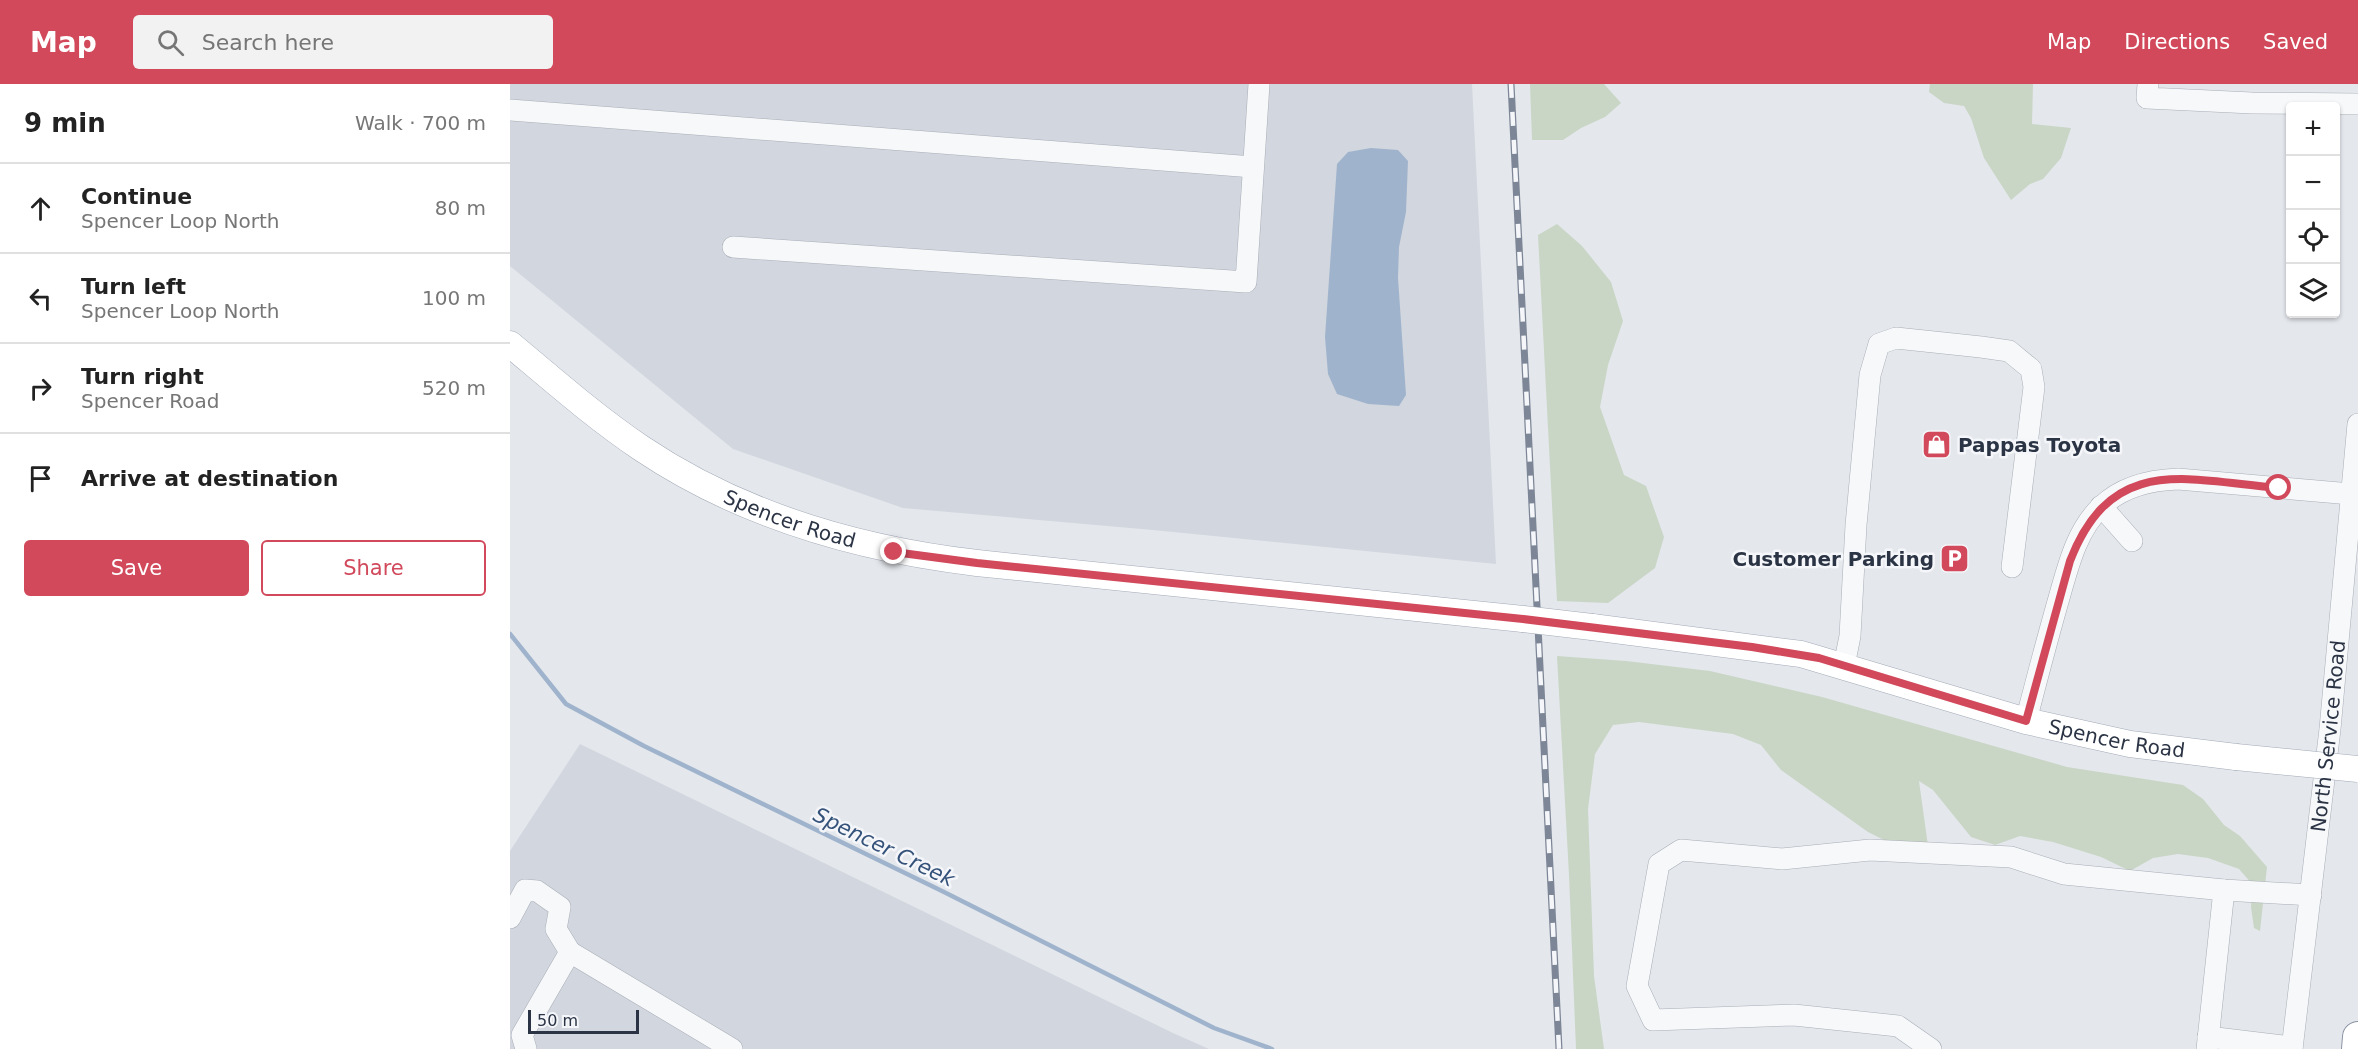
<!DOCTYPE html>
<html lang="en">
<head>
<meta charset="utf-8">
<style>
	:root { --surface:#fff; --page:#f2f2f2; --text:#222; --muted:#767676; --line:#e0e0e0; --accent:#d1495b }
	body { margin:0; font-family:"DejaVu Sans",sans-serif; background:var(--page); color:var(--text) }
	.controls { position:absolute; right:18px; top:18px; display:grid; overflow:hidden; border-radius:6px; box-shadow:0 2px 4px #0004 }
	.controls button { width:54px; height:54px; display:grid; place-items:center; padding:0; border:0; border-bottom:2px solid var(--line); background:var(--surface); color:var(--text); font:30px sans-serif }
	.scale { position:absolute; left:18px; bottom:15px; width:111px; box-sizing:border-box; padding-left:6px; border:3px solid #2b3445; border-top:0; font-size:16px; line-height:21px; white-space:nowrap; color:#2b3445; -webkit-text-stroke:4px #f4f6f9; paint-order:stroke }
	.stop { position:absolute; width:18px; height:18px; margin:-14px; border:4px solid #d1495b; border-radius:50%; background:#fff }
	.stop.end { background:#d1495b; border-color:#fff; box-shadow:0 2px 6px #0008 }
	.list { margin:0; padding:0; list-style:none }
	h2 { display:flex; justify-content:space-between; align-items:center; height:78px; margin:0; padding:0 24px; font-size:26px }
	h2 small { font-size:20px; font-weight:400; color:var(--muted) }
	.list li { display:grid; grid-template-columns:39px 1fr auto; gap:18px; align-items:center; box-sizing:border-box; height:90px; padding:0 24px; border-top:2px solid var(--line) }
	.list b { display:block; font-size:22px; white-space:nowrap }
	.list p { margin:0; font-size:20px; white-space:nowrap; color:var(--muted) }
	.list em { font-size:20px; font-style:normal; color:var(--muted) }
	.actions { display:flex; gap:12px; padding:18px 24px }
	.actions a { flex:1; padding:14px 0; border:2px solid var(--accent); border-radius:6px; text-align:center; font-size:21px; color:var(--accent) }
	.actions .main { background:var(--accent); color:#fff }
	.icon { flex:none; width:33px; height:33px; fill:none; stroke:currentColor; stroke-width:2; stroke-linecap:round; stroke-linejoin:round }
	.map { position:relative; flex:none; width:1848px; height:965px; overflow:hidden }
	header { display:flex; align-items:center; gap:36px; box-sizing:border-box; height:84px; padding:0 30px; background:var(--accent); color:#fff }
	header strong { font-size:28px }
	nav { display:flex; gap:33px; margin-inline-start:auto; font-size:21px }
	.search { width:420px; height:54px; background:var(--page); display:flex; align-items:center; gap:15px; box-sizing:border-box; padding:0 21px; border-radius:6px; color:var(--muted); font-size:22px }
	main { display:flex }
	aside { flex:1; background:var(--surface) }
	.map>svg:first-child { display:block }
</style>
</head>
<body>
<header>
<strong>Map</strong>
<div class="search"><svg class="icon" aria-label="search" viewBox="0 0 24 24"><circle cx="10" cy="10" r="6"/><path d="M15 15l6 6"/></svg>Search here</div>
<nav><a>Map</a><a>Directions</a><a>Saved</a></nav>
</header>
<main>
<aside>
<h2>9 min<small>Walk · 700 m</small></h2>
<ul class="list">
<li><svg class="icon" aria-label="ahead" viewBox="0 0 24 24"><path d="M12 20V5M6 11l6-6 6 6"/></svg><div><b>Continue</b><p>Spencer Loop North</p></div><em>80 m</em></li>
<li><svg class="icon" aria-label="left" viewBox="0 0 24 24"><path d="M17 20v-9H6M10 6l-5 5 5 5"/></svg><div><b>Turn left</b><p>Spencer Loop North</p></div><em>100 m</em></li>
<li><svg class="icon" aria-label="right" viewBox="0 0 24 24"><path d="M7 20v-9h11M14 6l5 5-5 5"/></svg><div><b>Turn right</b><p>Spencer Road</p></div><em>520 m</em></li>
<li><svg class="icon" aria-label="arrive" viewBox="0 0 24 24"><path d="M6 21V4h12l-3 4 3 4H6"/></svg><div><b>Arrive at destination</b></div></li>
</ul>
<div class="actions"><a class="main">Save</a><a>Share</a></div>
</aside>
<div class="map">
<svg width="1848" height="965" viewBox="0 0 1848 965">
	<rect width="100%" height="100%" fill="#e4e7ec"/>
	<g fill="#d2d6de">
		<polygon points="0,0 962,0 986,480 643,446 393,424 223,365 0,182"/>
		<polygon points="70,660 663,949 699,965 0,965 0,767"/>
	</g>
	<g fill="#c9d6c5">
		<polygon points="1020,0 1094,0 1111,19 1095,33 1071,44 1053,56 1022,56"/>
		<polygon points="1420,0 1523,0 1522,40 1561,44 1551,74 1533,95 1520,100 1501,116 1474,74 1461,34 1454,22 1434,19 1419,8"/>
		<polygon points="1047,140 1072,162 1101,198 1113,237 1098,281 1090,323 1114,391 1136,402 1154,453 1145,484 1098,519 1047,517 1028,151"/>
		<polygon points="1047,572 1116,577 1200,587 1312,613 1557,683 1673,701 1693,715 1714,741 1730,752 1757,783 1750,847 1744,844 1741,823 1743,801 1729,785 1698,774 1668,770 1643,774 1620,787 1591,773 1543,758 1510,752 1485,761 1461,753 1423,706 1409,697 1418,762 1386,762 1358,748 1271,686 1251,661 1223,650 1129,638 1103,641 1085,670 1078,725 1084,892 1094,965 1066,965 1059,791"/>
	</g>
	<polygon fill="#9fb4cc" points="861,64 888,66 898,77 896,128 889,163 888,194 896,311 889,322 858,320 827,310 818,290 815,253 827,80 838,68"/>
	<g fill="none" stroke-linecap="round" stroke-linejoin="round">
		<polyline stroke="#9fb4cc" stroke-width="4.5" points="0,550 56,620 134,662 432,807 704,944 762,965"/>
		<defs>
			<g id="minor">
				<polyline points="1638,0 1637,14 1742,19 1848,20"/>
				<polyline points="0,26 743,83"/>
				<polyline points="223,163 736,198 749,0"/>
				<polyline points="1591,422 1622,457"/>
				<polyline points="1334,582 1340,552 1346,441 1360,291 1369,260 1386,254 1471,263 1499,267 1521,285 1524,303 1502,483"/>
				<path d="M1516,637c10,-39 20,-77 31,-116 10,-34 18,-74 45,-99 21,-20 48,-26 76,-27l173,15"/>
				<polyline points="0,834 15,806 27,807 50,823 46,845 60,868"/>
				<polyline points="1698,953 1782,963"/>
				<polyline points="16,965 12,951 60,868 222,965"/>
				<polyline points="1421,965 1388,942 1284,931 1143,936 1127,902 1149,780 1171,766 1272,775 1360,766 1501,773 1554,790 1714,806 1801,811"/>
				<polyline points="1697,965 1714,806"/>
				<path id="s1" d="M1782,965l38,-320 28,-305"/>
			</g>
			<g id="major">
				<path id="s2" d="M0,260c43,36 85,73 131,104 101,68 217,101 336,115l546,56"/>
				<path id="s3" d="M1082,543l209,27 225,67 104,23 106,13"/>
			</g>
			<polyline id="highway" points="1847,965 1848,953"/>
		</defs>
		<use href="#minor" stroke="#a9aeb7" stroke-width="22"/>
		<use href="#major" stroke="#a3abb8" stroke-width="27"/>
		<use href="#highway" stroke="#8b94a3" stroke-width="32"/>
		<use href="#minor" stroke="#f7f8fa" stroke-width="21"/>
		<use href="#major" stroke="#fff" stroke-width="26"/>
		<use href="#highway" stroke="#fff" stroke-width="30"/>
		<defs>
			<polyline id="rail" points="1001,0 1049,965"/>
		</defs>
		<use href="#rail" stroke="#7d8696" stroke-width="7"/>
		<use href="#rail" stroke="#f4f6f9" stroke-width="4.5" stroke-dasharray="14" stroke-linecap="butt"/>
		<defs>
			<g id="major-bridge">
				<polyline points="1013,535 1082,543"/>
				<polyline points="1726,673 1848,685"/>
			</g>
		</defs>
		<use href="#major-bridge" stroke="#a3abb8" stroke-width="27" stroke-linecap="butt"/>
		<use href="#major-bridge" stroke="#fff" stroke-width="26"/>
	</g>
	<g fill="none" stroke-linecap="round" stroke-linejoin="round">
		<path stroke="#d1495b" stroke-width="8" d="M384,468l83,11 546,56 229,28 67,11 207,63 44,-160c42,-108 116,-81 209,-73"/>
	</g>
	<defs>
		<symbol id="shop-square" viewBox="-11 -11 22 22"><rect x="-9" y="-9" width="18" height="18" rx="4" fill="#d1495b" stroke="#f4f6f9"/><path d="M-5-2.5h2.3a2.7 3.5 0 0 1 5.4 0H5L5.5 6h-11ZM-1.5-2.5h3a1.5 2.3 0 0 0-3 0Z" fill="#fff"/></symbol>
		<symbol id="parking-square" viewBox="-11 -11 22 22"><rect x="-9" y="-9" width="18" height="18" rx="4" fill="#d1495b" stroke="#f4f6f9"/><path d="M-3.5-5.5H1a3.5 3.5 0 0 1 0 7H-1V5.5H-3.5ZM-1-3.4V-.6H.8a1.4 1.4 0 0 0 0-2.8Z" fill="#fff"/></symbol>
	</defs>
	<g fill-rule="evenodd">
		<use href="#shop-square" x="1410" y="344" width="33" height="33"/>
		<use href="#parking-square" x="1428" y="458" width="33" height="33"/>
	</g>
	<g text-anchor="middle" stroke-width="5" stroke-linejoin="round" paint-order="stroke">
		<g font-size="20" font-weight="bold" fill="#2b3445" stroke="#f4f6f9" text-anchor="start">
			<text x="1448" y="368">Pappas Toyota</text>
			<text x="1424" y="482" text-anchor="end">Customer Parking</text>
		</g>
		<g font-size="20" fill="#2b3445" stroke="#f4f6f9">
			<text dy="7" stroke="none"><textPath href="#s2" startOffset="333">Spencer Road</textPath></text>
			<text dy="7" stroke="none"><textPath href="#s1" startOffset="315">North Service Road</textPath></text>
			<text dy="7" stroke="none"><textPath href="#s3" startOffset="538">Spencer Road</textPath></text>
		</g>
		<g font-size="21" font-style="italic" fill="#34527a" stroke="#f4f6f9">
			<text transform="translate(374 763) rotate(26)" y="7">Spencer Creek</text>
		</g>
	</g>
</svg>
<div class="controls">
<button>+</button>
<button>−</button>
<button><svg class="icon" aria-label="locate" viewBox="0 0 24 24"><circle cx="12" cy="12" r="6"/><path d="M12 2v4M12 18v4M2 12h4M18 12h4"/></svg></button>
<button><svg class="icon" aria-label="layers" viewBox="0 0 24 24"><path d="M12 4l9 5-9 5-9-5zM3 14l9 5 9-5"/></svg></button>
</div>
<div class="scale">50 m</div>
<div class="stop" style="left:1769px;top:404px"></div>
<div class="stop end" style="left:384px;top:468px"></div>
</div>
</main>
</body>
</html>
